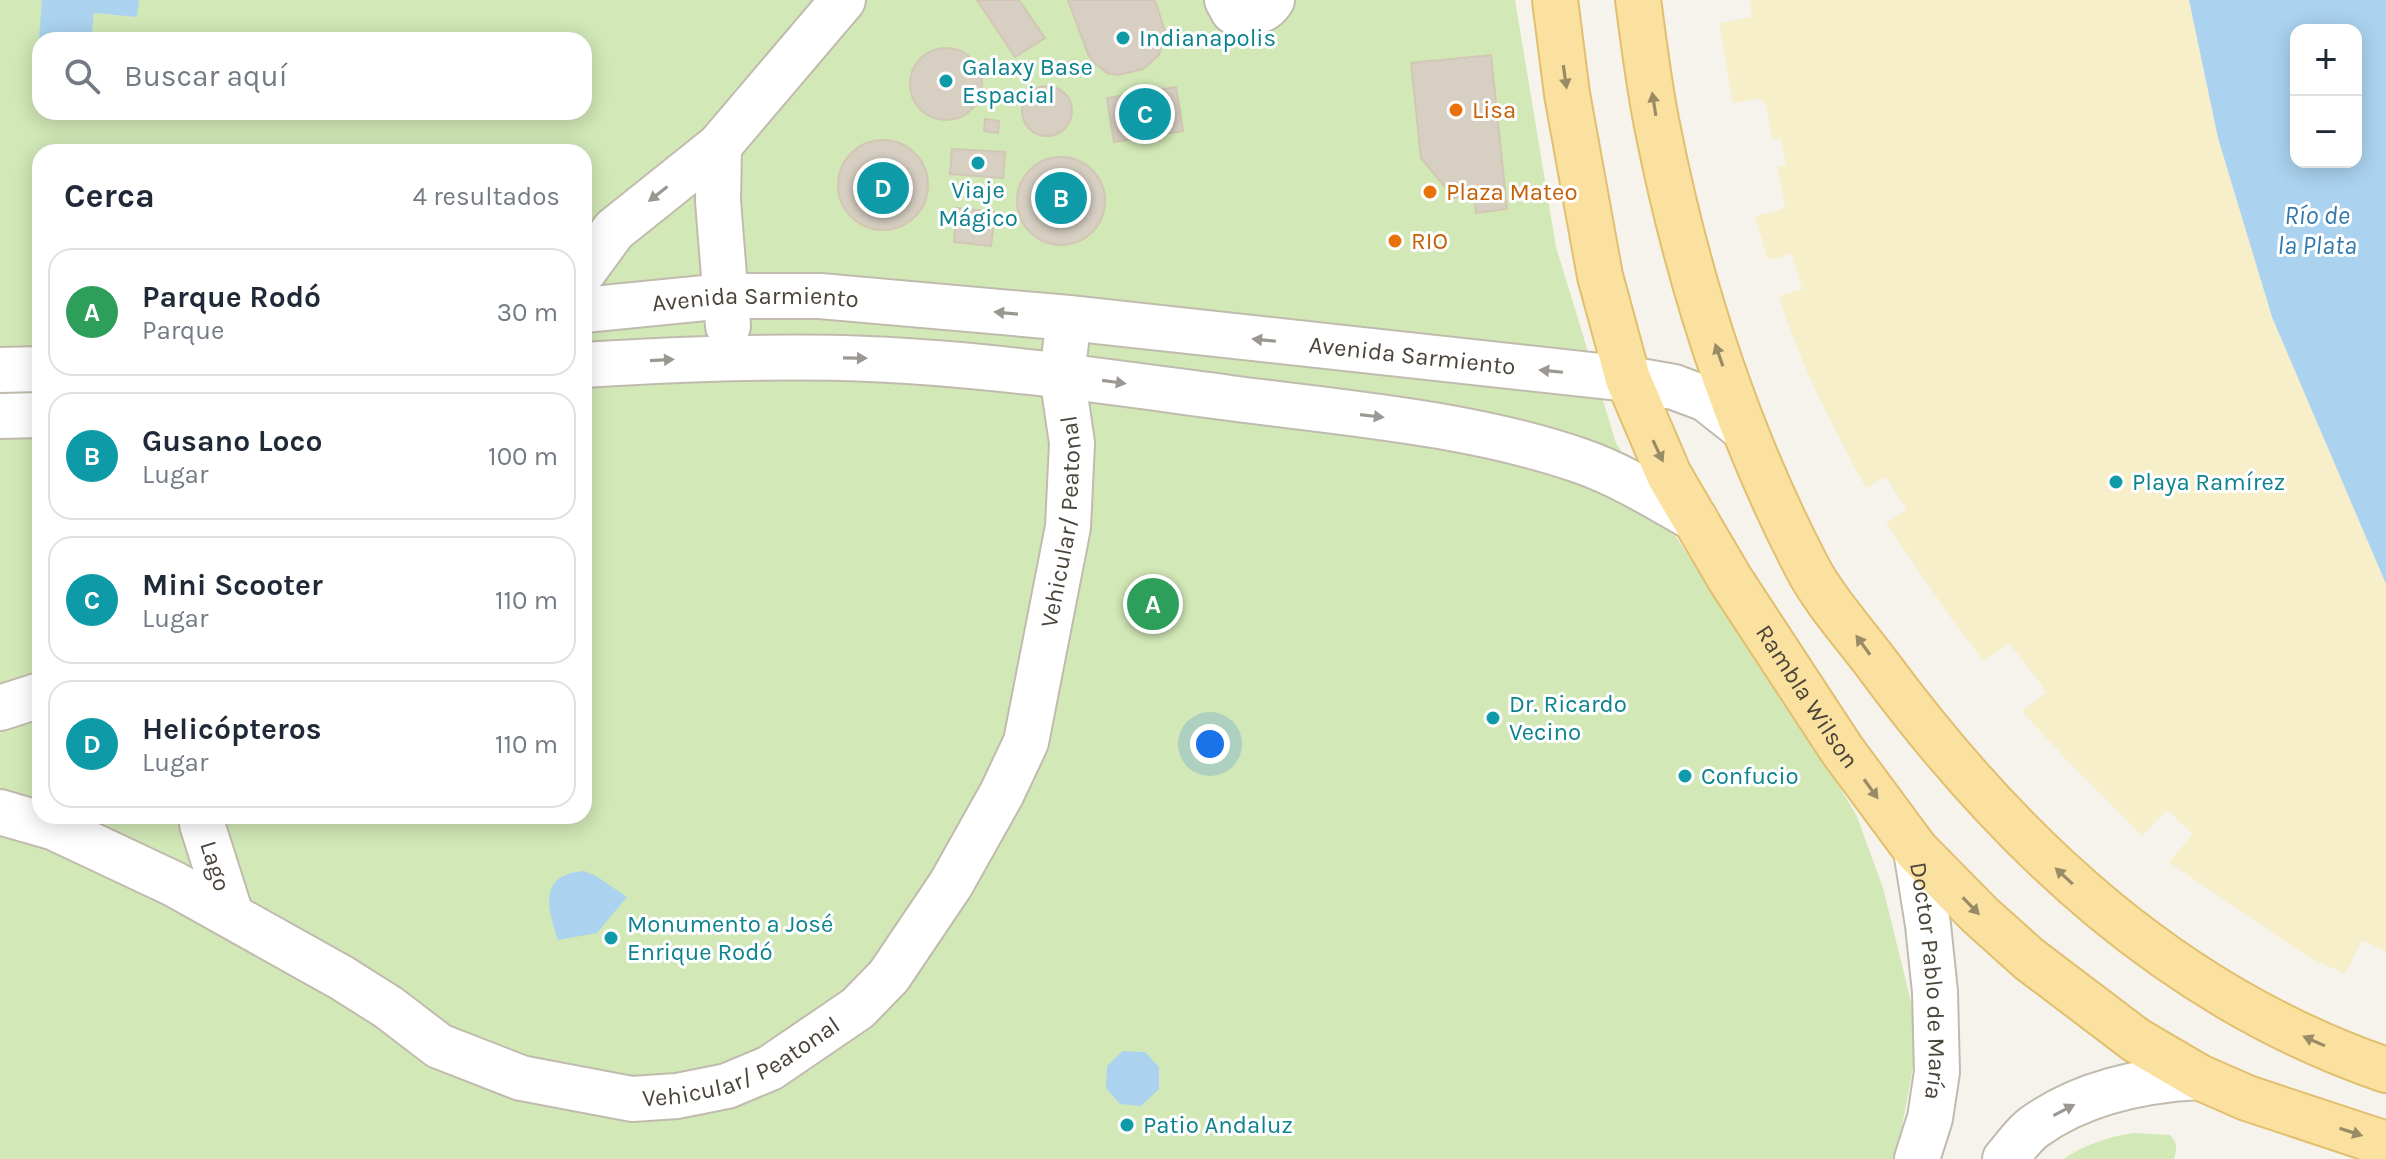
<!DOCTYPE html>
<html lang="es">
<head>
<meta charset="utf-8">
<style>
	:root { --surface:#fff; --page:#f2f2f3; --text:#1f2937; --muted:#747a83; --line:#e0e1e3; --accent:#db2777 }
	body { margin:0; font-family:Karla,sans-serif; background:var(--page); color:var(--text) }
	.controls { position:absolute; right:24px; top:24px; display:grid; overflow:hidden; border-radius:16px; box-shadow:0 4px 20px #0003 }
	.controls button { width:72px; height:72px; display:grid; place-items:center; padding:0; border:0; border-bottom:2px solid var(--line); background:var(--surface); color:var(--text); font:40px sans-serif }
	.you { position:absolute; left:1210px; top:744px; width:28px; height:28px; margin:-20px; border:6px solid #fff; border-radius:50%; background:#1a73e8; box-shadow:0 0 0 12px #1a73e833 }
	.badge { display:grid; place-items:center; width:52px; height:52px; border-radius:50%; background:var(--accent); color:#fff; font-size:26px; font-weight:700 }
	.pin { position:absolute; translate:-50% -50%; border:4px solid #fff; box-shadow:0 2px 8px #0006 }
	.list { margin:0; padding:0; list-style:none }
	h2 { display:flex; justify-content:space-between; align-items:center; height:104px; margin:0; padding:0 32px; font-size:34px }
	h2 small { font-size:26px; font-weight:400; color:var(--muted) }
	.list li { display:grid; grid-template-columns:52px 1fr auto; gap:24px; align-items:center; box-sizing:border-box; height:128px; margin:0 16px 16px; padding:0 16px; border:2px solid var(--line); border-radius:24px }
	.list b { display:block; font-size:30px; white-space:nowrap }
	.list p { margin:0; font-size:26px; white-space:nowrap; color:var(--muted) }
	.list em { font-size:26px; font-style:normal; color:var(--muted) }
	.icon { flex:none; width:44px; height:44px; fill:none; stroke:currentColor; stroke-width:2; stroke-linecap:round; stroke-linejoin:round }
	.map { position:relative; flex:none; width:2386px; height:1159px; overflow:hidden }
	.search { position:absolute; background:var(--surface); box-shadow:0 4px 20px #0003; left:32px; top:32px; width:560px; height:88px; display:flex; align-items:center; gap:20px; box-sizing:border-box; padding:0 28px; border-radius:24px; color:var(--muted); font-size:30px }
	.panel { position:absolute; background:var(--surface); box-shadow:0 4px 20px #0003; left:32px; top:144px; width:560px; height:680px; border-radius:24px }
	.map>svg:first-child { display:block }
</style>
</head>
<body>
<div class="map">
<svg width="2386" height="1159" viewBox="0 0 2386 1159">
	<rect width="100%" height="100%" fill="#f5f3ec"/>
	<g fill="#d2e8b7" fill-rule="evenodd">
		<path d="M0,0h1515l41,247 60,196 85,133 42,56 113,182 27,74 29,118 2,56 -13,70 -8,27h-1893zM40,40h544v72h-544zM40,152h544v664h-544z"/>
		<path d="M2133,1133l37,2c8,8 7,14 4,24h-111c22,-14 44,-22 70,-26z"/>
	</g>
	<path fill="#f7eeca" d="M1750,0h439l29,138 54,179 114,267v368l-24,-12 -17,34 -35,-16 -141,-96 24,-28 -26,-24 -25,26 -78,-79 -42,-46 25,-19 -38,-49 -25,18 -31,-40 -67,-98 21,-13 -21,-33 -20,11c-35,-65 -65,-121 -87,-192l23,-7 -10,-35 -24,6 -13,-44 26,-6 4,-6 -8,-37 9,-2 -5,-27 -9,1 -6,-36 -7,-4 -26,4 -14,-80 33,-6z"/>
	<g fill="#abd3ef" fill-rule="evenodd">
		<polygon points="42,0 139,0 137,17 94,13 91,40 39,39"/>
		<path d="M2189,0h197v584l-114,-267 -54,-179zM2356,30v132h-60v-132z"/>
		<path d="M584,871l12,5 31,21 -30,36 -39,7c-10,-32 -21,-65 26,-69z"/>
		<polygon points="1123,1051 1145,1052 1159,1067 1159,1089 1141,1106 1120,1104 1106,1088 1107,1066"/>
	</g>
	<g fill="#d7cfc2" stroke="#d2c7b5" stroke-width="2">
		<polygon points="977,0 1019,0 1045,38 1015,57"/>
		<polygon points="1068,0 1155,0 1165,32 1159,55 1143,69 1118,75 1107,73 1092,61 1088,54"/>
		<circle cx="946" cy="84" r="36"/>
		<polygon points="1491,55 1507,209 1476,213 1474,195 1454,198 1421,158 1411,63"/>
		<polygon points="1074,60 1078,72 1064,76 1060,65"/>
		<circle cx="1047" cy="111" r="25"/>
		<polygon points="1176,87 1183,131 1114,142 1107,98"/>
		<polygon points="985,119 999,121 998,133 984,131"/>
		<circle cx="883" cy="185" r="45"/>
		<polygon points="952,149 1005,152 1003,178 950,174"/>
		<circle cx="1061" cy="201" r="44"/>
		<polygon points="957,208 995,212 991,246 954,242"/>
	</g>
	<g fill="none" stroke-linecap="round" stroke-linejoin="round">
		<defs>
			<g id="minor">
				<path d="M1227,0l6,11c14,4 30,3 39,-11"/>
				<polyline points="719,146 718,201 728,326"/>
				<polyline points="584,271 614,230 719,146 843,0"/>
				<path id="s1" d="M584,310l141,-14h95l249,22 559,61 46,8 32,12 38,30"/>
				<path d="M584,365c95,-6 189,-10 285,-6 120,5 241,23 361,39 115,15 241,25 351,63 40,14 77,37 114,58"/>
				<polyline points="0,370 40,369"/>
				<polyline points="0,416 40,415"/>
				<polyline points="0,708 40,695"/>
				<path id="s2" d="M0,812l55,16 119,56 168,94 46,29 51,39 82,32 111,21 45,-3 50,-10 43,-18 88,-60 31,-32 62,-92 51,-91 24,-51 42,-215 4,-84 -10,-68 7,-57"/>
				<path id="s3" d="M202,816v8l29,91"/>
				<path id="s4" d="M1916,850l12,75 7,67 2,80 -7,46 -13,41"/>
				<path d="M2005,1159c9,-10 18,-24 29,-32 47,-34 109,-47 165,-50"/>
			</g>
			<g id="major">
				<path id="s5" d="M1555,0l12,94 33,182 28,103 41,96 61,104 112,171 74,100 64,65 49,44 107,81 63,37 48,21 139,46"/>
				<path d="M1638,0c6,43 11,87 20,130 30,150 78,301 149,437 16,32 51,71 73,101 132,178 293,329 506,402"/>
			</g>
		</defs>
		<use href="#minor" stroke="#c1bbae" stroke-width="48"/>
		<use href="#major" stroke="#e1bf6e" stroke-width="48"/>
		<use href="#minor" stroke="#fff" stroke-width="44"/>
		<use href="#major" stroke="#fbe19f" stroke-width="44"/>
	</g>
	<defs><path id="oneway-solid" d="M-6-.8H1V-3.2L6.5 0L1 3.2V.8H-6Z" transform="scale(2)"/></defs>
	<g fill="#9a8b67">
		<use href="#oneway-solid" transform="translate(1565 77) rotate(82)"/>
		<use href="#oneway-solid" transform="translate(1654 104) rotate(-99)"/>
		<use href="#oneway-solid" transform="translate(1719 355) rotate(-109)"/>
		<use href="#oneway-solid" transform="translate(1658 451) rotate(65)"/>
		<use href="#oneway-solid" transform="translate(1863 645) rotate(-126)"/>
		<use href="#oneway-solid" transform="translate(1871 789) rotate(54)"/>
		<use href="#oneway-solid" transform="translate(2064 876) rotate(-137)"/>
		<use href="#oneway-solid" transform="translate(1971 906) rotate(46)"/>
		<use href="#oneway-solid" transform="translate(2314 1041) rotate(-156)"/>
		<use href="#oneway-solid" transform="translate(2351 1132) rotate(18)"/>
	</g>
	<g fill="#9b9892">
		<use href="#oneway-solid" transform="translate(658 194) rotate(142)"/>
		<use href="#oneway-solid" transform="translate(1006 313) rotate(-175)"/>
		<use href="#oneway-solid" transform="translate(1264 340) rotate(-174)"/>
		<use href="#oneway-solid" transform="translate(855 358) rotate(1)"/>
		<use href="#oneway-solid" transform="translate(662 360) rotate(-3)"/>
		<use href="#oneway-solid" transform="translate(1551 371) rotate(-174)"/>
		<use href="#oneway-solid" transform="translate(1114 382) rotate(8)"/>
		<use href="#oneway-solid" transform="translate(1372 416) rotate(7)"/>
		<use href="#oneway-solid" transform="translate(2064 1110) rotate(-28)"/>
	</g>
	<g fill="#0f9aa8" stroke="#fff" stroke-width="3">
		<circle cx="1123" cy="38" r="8"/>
		<circle cx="946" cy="81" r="8"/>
		<circle cx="978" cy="163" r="8"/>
		<circle cx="2116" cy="482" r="8"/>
		<circle cx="1493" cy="718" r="8"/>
		<circle cx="1685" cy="776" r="8"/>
		<circle cx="611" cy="938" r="8"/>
		<circle cx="1127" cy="1125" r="8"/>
	</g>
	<g fill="#e8710a" stroke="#fff" stroke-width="3">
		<circle cx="1456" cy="110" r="8"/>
		<circle cx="1430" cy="192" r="8"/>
		<circle cx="1395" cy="241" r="8"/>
	</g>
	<g text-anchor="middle" stroke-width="6" stroke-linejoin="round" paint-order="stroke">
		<g font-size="24" fill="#0d838f" stroke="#fff" text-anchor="start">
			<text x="1139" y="46">Indianapolis</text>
			<text x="962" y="75">Galaxy Base<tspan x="962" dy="28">Espacial</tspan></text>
			<text x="978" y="198" text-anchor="middle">Viaje<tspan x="978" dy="28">Mágico</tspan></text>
			<text x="2132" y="490">Playa Ramírez</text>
			<text x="1509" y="712">Dr. Ricardo<tspan x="1509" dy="28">Vecino</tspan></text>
			<text x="1701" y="784">Confucio</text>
			<text x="627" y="932">Monumento a José<tspan x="627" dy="28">Enrique Rodó</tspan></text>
			<text x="1143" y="1133">Patio Andaluz</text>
		</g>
		<g font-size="24" fill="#c56008" stroke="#fff" text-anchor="start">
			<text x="1472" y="118">Lisa</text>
			<text x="1446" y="200">Plaza Mateo</text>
			<text x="1411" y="249">RIO</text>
		</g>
		<g font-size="24" fill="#4a4439" stroke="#fff">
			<text dy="8" stroke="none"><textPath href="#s1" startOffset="172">Avenida Sarmiento</textPath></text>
			<text dy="8" stroke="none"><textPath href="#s1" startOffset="832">Avenida Sarmiento</textPath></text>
			<text dy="8" stroke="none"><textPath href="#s2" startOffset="1490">Vehicular/ Peatonal</textPath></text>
			<text dy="8" stroke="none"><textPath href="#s5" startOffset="752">Rambla Wilson</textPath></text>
			<text dy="8" stroke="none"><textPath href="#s3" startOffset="52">Lago</textPath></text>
			<text dy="8" stroke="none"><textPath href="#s4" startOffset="132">Doctor Pablo de María</textPath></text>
			<text dy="8" stroke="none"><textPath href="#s2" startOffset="818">Vehicular/ Peatonal</textPath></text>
		</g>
		<g font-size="26" font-style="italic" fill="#3279ad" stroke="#fff">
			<text x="2317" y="224">Río de<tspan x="2317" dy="30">la Plata</tspan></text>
		</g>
	</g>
</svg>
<div class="controls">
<button>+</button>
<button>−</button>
</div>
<div class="you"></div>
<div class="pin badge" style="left:1153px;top:604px;background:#2e9e5b">A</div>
<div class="pin badge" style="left:1061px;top:198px;background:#0f9aa8">B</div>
<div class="pin badge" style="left:1145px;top:114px;background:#0f9aa8">C</div>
<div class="pin badge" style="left:883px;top:188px;background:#0f9aa8">D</div>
<div class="search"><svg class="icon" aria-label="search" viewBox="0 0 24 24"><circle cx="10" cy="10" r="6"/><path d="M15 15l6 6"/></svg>Buscar aquí</div>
<section class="panel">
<h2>Cerca<small>4 resultados</small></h2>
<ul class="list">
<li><span class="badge" style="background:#2e9e5b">A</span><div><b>Parque Rodó</b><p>Parque</p></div><em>30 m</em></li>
<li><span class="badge" style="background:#0f9aa8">B</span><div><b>Gusano Loco</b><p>Lugar</p></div><em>100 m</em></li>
<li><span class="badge" style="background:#0f9aa8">C</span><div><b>Mini Scooter</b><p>Lugar</p></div><em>110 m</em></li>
<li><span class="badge" style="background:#0f9aa8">D</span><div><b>Helicópteros</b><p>Lugar</p></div><em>110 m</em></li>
</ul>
</section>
</div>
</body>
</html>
